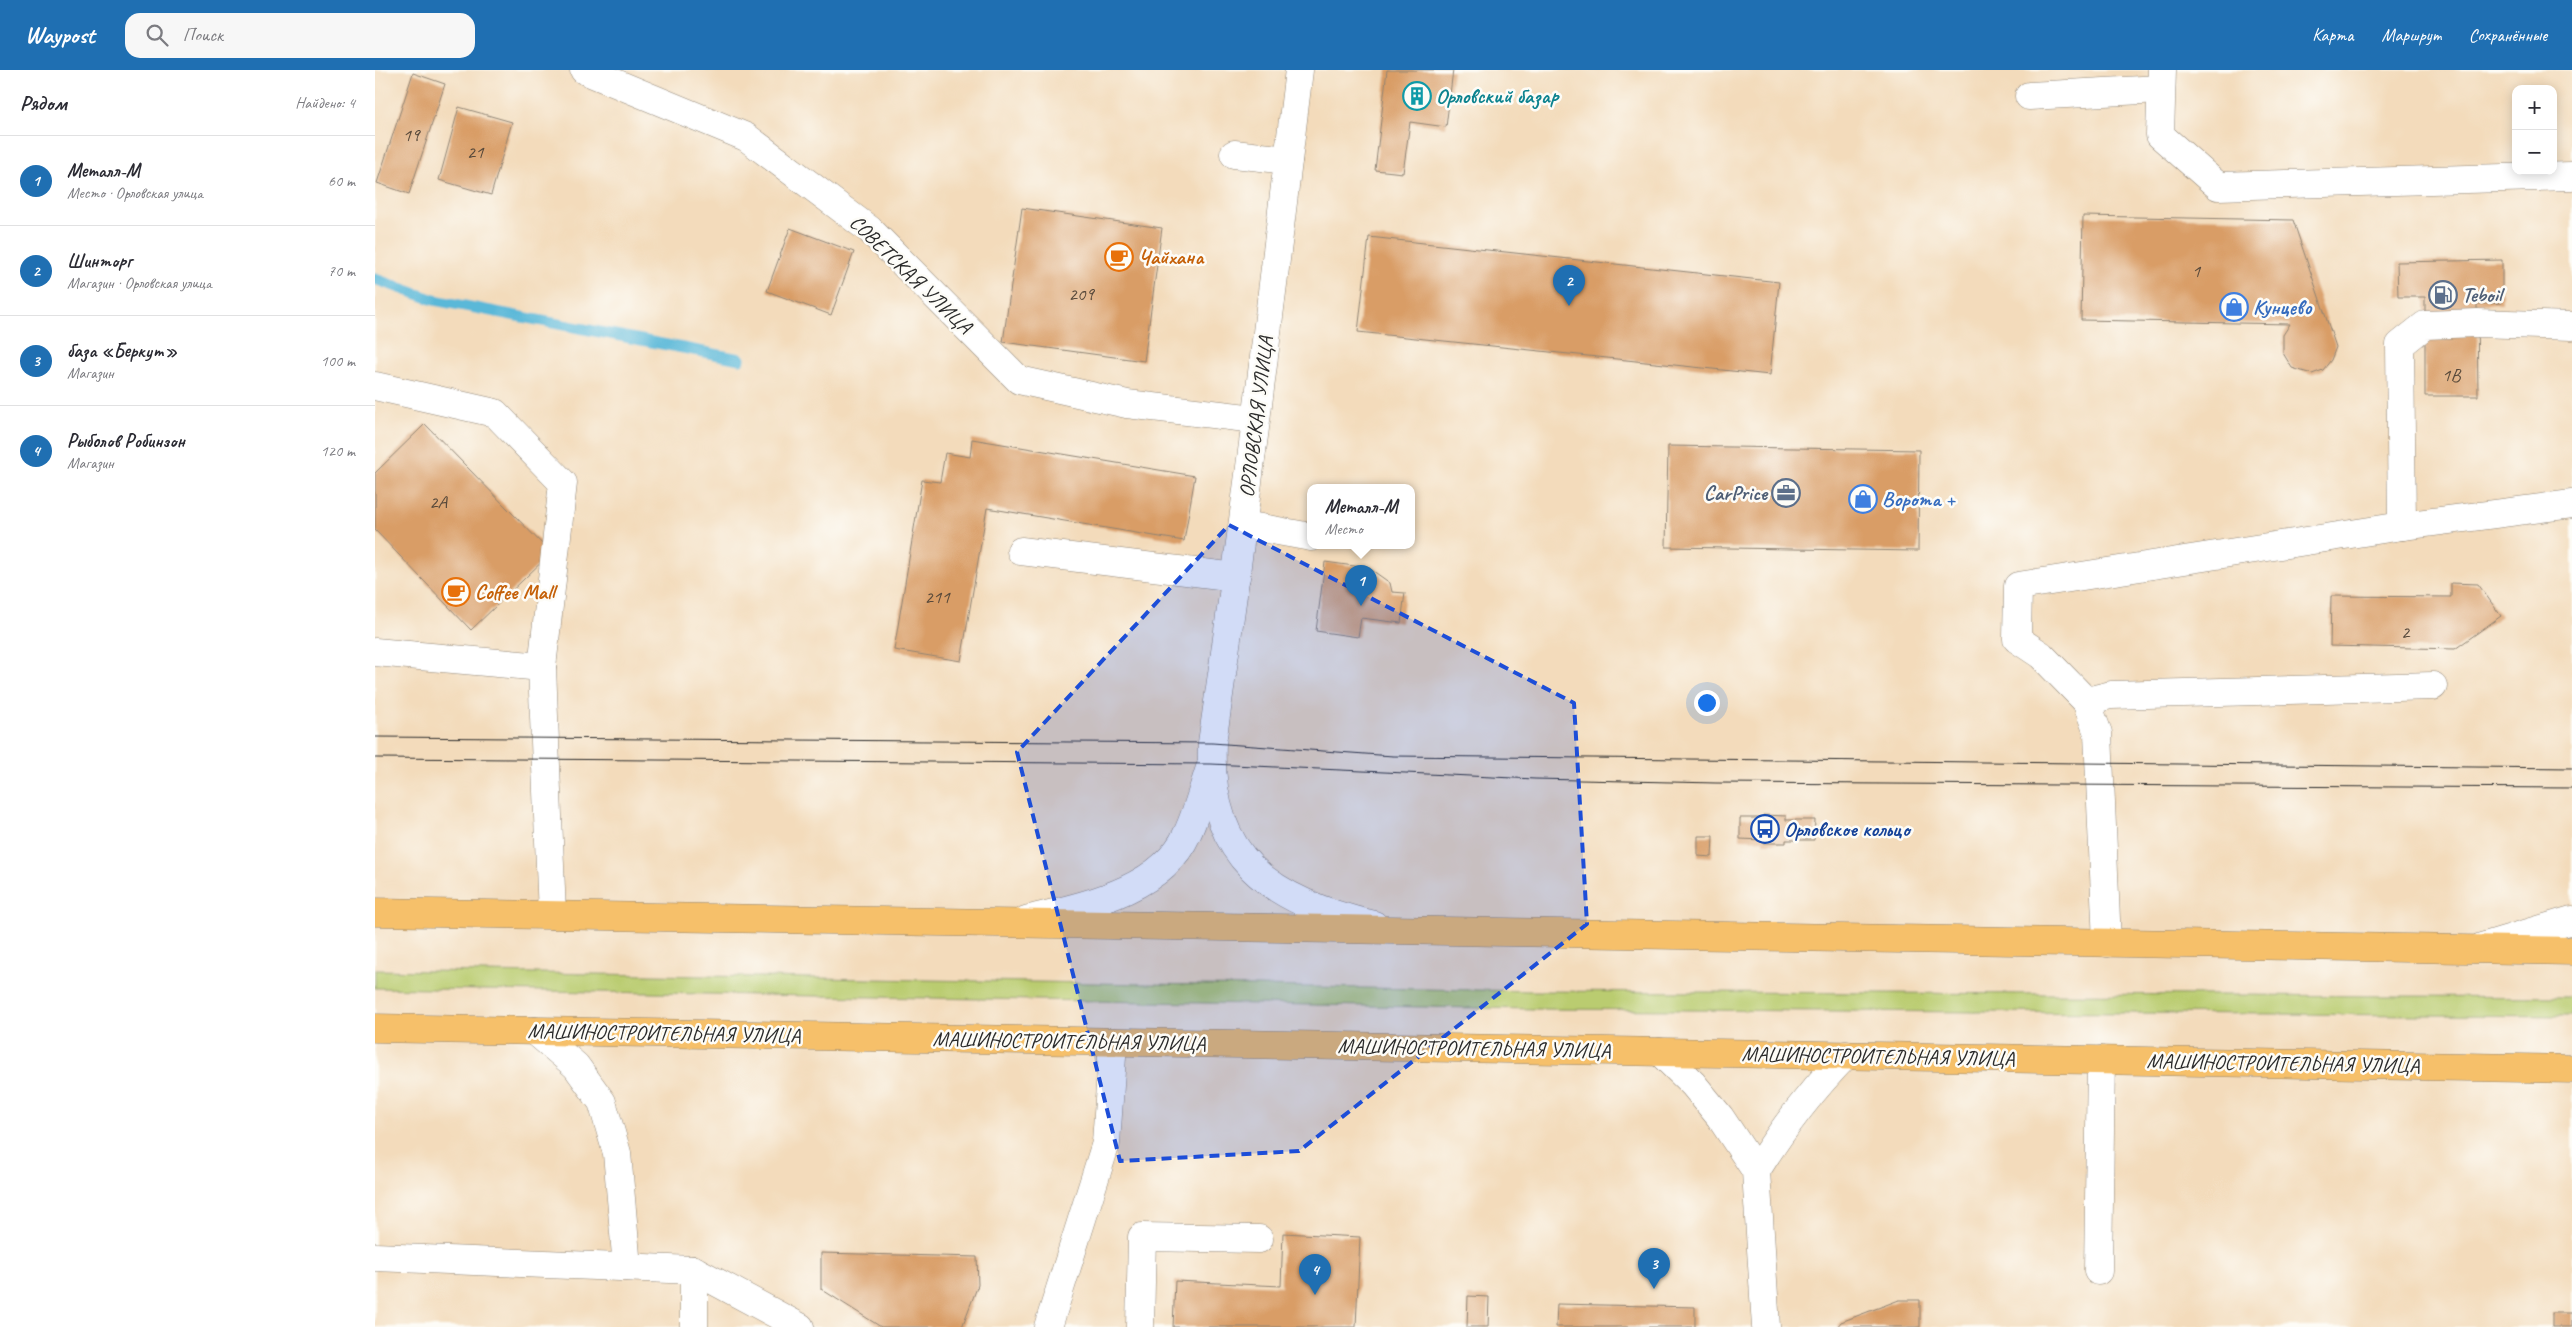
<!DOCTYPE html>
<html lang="ru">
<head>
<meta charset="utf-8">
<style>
	:root { --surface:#fff; --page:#f7f7f7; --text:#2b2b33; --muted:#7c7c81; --line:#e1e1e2; --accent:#1f6fb2 }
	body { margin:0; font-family:Caveat,sans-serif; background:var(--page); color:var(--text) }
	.controls { position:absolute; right:15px; top:15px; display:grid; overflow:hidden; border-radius:10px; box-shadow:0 2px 12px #0003 }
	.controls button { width:45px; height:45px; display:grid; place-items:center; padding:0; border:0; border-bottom:1px solid var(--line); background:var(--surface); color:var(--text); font:25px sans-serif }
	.you { position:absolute; left:1331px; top:632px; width:18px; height:18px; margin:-12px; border:4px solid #fff; border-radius:50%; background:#1a73e8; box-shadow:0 0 0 8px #1a73e833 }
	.badge { display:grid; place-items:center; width:32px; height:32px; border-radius:50%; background:var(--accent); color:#fff; font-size:16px; font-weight:700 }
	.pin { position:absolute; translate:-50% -41px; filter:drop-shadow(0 1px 2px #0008) }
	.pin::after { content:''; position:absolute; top:26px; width:18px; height:15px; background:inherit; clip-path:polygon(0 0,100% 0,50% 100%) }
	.popup { position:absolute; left:932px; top:414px; width:108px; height:65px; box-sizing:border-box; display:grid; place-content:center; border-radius:10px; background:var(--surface); filter:drop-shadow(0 1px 4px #0005); font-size:16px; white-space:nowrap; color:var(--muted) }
	.popup b { font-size:19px; color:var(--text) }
	.popup::after { content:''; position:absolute; left:50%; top:100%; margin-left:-10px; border:10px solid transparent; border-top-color:var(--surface) }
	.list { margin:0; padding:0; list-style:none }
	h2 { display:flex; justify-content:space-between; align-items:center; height:65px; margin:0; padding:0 20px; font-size:21px }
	h2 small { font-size:16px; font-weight:400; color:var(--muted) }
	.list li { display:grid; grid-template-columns:32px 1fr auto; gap:15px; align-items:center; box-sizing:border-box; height:90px; padding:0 20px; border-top:1px solid var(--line) }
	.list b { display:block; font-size:19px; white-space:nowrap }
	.list p { margin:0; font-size:16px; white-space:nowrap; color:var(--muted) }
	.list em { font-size:16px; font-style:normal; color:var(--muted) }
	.icon { flex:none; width:28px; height:28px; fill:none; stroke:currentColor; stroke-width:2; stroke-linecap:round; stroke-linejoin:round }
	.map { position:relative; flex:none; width:2197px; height:1257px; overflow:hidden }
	header { display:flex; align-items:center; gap:30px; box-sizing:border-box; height:70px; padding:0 25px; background:var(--accent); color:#fff }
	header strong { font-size:24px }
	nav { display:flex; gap:28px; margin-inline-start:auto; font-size:18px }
	.search { width:350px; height:45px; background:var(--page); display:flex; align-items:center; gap:12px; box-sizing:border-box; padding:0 18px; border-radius:15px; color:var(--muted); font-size:19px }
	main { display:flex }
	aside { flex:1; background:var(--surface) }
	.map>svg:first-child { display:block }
</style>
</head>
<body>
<header>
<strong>Waypost</strong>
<div class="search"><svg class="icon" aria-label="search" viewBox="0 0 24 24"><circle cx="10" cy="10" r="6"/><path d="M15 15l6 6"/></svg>Поиск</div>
<nav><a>Карта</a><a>Маршрут</a><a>Сохранённые</a></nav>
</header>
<main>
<aside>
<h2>Рядом<small>Найдено: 4</small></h2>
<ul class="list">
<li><span class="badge">1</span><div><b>Металл-М</b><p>Место · Орловская улица</p></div><em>60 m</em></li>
<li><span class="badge">2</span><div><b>Шинторг</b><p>Магазин · Орловская улица</p></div><em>70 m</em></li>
<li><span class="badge">3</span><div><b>база «Беркут»</b><p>Магазин</p></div><em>100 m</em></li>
<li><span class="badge">4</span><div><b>Рыболов Робинзон</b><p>Магазин</p></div><em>120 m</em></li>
</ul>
</aside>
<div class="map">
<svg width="2197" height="1257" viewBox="0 0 2197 1257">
	<rect width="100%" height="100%" fill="#fdfcf7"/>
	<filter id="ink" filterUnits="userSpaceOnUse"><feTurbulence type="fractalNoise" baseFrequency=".02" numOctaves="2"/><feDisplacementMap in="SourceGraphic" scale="10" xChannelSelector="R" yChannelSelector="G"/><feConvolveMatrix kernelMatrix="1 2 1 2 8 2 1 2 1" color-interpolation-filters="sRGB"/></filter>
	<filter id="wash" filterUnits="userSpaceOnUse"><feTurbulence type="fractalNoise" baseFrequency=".0096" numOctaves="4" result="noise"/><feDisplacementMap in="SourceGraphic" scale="20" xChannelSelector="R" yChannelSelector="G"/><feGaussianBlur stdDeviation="1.12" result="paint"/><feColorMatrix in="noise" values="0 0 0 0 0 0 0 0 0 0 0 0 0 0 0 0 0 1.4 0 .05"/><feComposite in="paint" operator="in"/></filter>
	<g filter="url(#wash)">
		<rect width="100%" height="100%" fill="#f3dbbb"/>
		<polygon fill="#bacc6f" stroke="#727c4d" points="0,900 1157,921 2197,927 2197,946 1158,939 0,918"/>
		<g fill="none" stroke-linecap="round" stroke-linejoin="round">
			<polyline stroke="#5ab8d8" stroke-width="11" points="0,209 59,230 365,289"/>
		</g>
		<g id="blocks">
			<g fill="#d99d66">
				<polygon points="1012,0 1078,0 1071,57 1035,52 1028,103 1000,100"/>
				<polygon points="38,3 70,14 34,124 2,113"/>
				<polygon points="84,37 137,52 116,125 64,110"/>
				<polygon points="647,138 787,158 769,291 628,272"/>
				<polygon points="1708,146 1918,150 1961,277 1956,290 1948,300 1937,304 1917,298 1908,283 1908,265 1915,254 1706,250"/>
				<polygon points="415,158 479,182 456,245 392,221"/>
				<polygon points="994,167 1404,212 1395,305 983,262"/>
				<polygon points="2127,190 2127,233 2102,234 2103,326 2050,326 2050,227 2023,227 2022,192"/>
				<polygon points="50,354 176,483 96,560 0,460 0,403"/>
				<polygon points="597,369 820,406 809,471 612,438 586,591 519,580 547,410 565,412 570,383 595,387"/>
				<polygon points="1293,376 1544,380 1543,481 1291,477"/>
				<polygon points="950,492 994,498 1015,513 1017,522 1030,523 1026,553 986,548 983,567 941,561"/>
				<polygon points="2076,513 2103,514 2126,546 2080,579 1955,576 1956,526 2076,527"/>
				<polygon points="1388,745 1411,746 1411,750 1440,750 1439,770 1411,770 1411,773 1388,773 1388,770 1365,769 1365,748 1388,748"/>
				<polygon points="1323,766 1338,766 1337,787 1323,786"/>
				<polygon points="908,1163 985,1167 981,1257 798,1257 800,1211 906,1216"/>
				<polygon points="446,1183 602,1187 603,1215 587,1257 506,1257 446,1219"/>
				<polygon points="1093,1226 1114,1227 1113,1257 1092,1257"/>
				<polygon points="1524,1230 1545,1230 1545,1257 1462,1257 1466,1252"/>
				<polygon points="1182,1234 1320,1237 1320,1257 1181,1257"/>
				<rect x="2177" y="1243" width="20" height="14"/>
			</g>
		</g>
	</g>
	<g filter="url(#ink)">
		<use href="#blocks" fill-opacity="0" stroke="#8f8373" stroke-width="1"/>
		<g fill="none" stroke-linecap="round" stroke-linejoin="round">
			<defs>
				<g id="minor">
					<polyline points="209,0 371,67 495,160 644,310 752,334 880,349"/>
					<path d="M924,0c-27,224 -54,449 -87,673 -5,115 58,158 162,182"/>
					<polyline points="1787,0 1785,65 1843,116 2197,106"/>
					<polyline points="1654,26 1786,19"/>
					<polyline points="859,84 913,90"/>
					<polyline points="0,316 120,343 188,413 167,597 177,845"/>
					<polyline points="869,455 936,467"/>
					<polyline points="2027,456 2025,275 2050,255 2102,253 2197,256"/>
					<polyline points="646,481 861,507"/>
					<polyline points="0,582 167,597"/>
					<polyline points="1711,631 1736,625 2058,616"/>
					<path d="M651,850c55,-14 135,-28 161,-86 10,-21 16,-46 24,-69"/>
					<polyline points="1732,873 1723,663 1711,631 1666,585 1642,569 1643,516 2027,456 2197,434"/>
					<polyline points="2107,877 2197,850"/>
					<polyline points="160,961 201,996 227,1032 242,1083 252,1197"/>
					<polyline points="1285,982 1318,1014 1345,1047 1381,1101 1391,1257"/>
					<path d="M1381,1101c26,-42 55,-80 90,-116"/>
					<polyline points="0,1187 319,1200 425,1257"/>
					<polyline points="319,1200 319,1257"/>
					<polyline points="1723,1201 1726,990"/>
					<polyline points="673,1257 731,1073 738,972"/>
					<polyline points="765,1257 767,1167 884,1169"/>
				</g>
				<g id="major">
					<polyline points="0,842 2197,881"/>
					<polyline points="0,958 2197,999"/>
				</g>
			</defs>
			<use href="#minor" stroke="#8f8373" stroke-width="29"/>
			<use href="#major" stroke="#8f8373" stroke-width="29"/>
			<use href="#minor" stroke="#fff" stroke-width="28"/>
			<use href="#major" stroke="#f6c06b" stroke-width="28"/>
			<g stroke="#2b2b2b" stroke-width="1">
				<polyline points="0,667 837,673 1018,686 2197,698"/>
				<polyline points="0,688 836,694 1160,709 1341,713 2197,718"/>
			</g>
		</g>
	</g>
	<path fill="#1d4ed8" fill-opacity="0.2" stroke="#1d4ed8" stroke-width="4" stroke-dasharray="10 6" stroke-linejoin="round" d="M854,455l345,178 13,221 -288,227 -179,10 -103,-409z"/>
	<defs>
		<symbol id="building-ring" viewBox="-11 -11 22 22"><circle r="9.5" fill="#fdfcf7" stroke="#0f9aa8" stroke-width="1.5"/><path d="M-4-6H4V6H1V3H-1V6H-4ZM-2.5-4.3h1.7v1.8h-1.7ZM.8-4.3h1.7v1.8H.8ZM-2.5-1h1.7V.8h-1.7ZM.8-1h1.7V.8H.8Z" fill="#0f9aa8"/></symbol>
		<symbol id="cafe-ring" viewBox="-11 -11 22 22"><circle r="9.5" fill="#fdfcf7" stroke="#e8710a" stroke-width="1.5"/><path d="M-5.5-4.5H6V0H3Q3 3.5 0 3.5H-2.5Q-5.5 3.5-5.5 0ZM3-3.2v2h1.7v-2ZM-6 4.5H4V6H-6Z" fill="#e8710a"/></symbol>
		<symbol id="fuel-ring" viewBox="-11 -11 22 22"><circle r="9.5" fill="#fdfcf7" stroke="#5c6f8a" stroke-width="1.5"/><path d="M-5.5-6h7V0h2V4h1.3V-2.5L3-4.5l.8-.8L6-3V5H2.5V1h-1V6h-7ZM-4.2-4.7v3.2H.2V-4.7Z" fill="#5c6f8a"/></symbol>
		<symbol id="shop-ring" viewBox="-11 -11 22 22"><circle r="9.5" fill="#fdfcf7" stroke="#3f7fe0" stroke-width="1.5"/><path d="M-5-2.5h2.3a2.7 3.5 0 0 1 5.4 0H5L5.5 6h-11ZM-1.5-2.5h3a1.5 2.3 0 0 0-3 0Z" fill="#3f7fe0"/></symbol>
		<symbol id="office-ring" viewBox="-11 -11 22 22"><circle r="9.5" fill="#fdfcf7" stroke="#5c6f8a" stroke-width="1.5"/><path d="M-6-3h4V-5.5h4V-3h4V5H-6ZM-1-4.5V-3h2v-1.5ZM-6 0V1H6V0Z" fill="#5c6f8a"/></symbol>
		<symbol id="bus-ring" viewBox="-11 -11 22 22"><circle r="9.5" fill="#fdfcf7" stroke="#1a4fb4" stroke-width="1.5"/><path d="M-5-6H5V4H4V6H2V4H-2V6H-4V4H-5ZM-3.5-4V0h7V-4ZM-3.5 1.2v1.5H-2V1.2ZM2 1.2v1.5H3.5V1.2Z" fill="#1a4fb4"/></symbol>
	</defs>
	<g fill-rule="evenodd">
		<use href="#building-ring" x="1026" y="10" width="32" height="32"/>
		<use href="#cafe-ring" x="728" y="171" width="32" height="32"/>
		<use href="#fuel-ring" x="2052" y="209" width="32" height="32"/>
		<use href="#shop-ring" x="1843" y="221" width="32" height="32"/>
		<use href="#office-ring" x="1395" y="407" width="32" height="32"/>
		<use href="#shop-ring" x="1472" y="413" width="32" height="32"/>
		<use href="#cafe-ring" x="65" y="506" width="32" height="32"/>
		<use href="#bus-ring" x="1374" y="743" width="32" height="32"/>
	</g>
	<g text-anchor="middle" stroke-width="5" stroke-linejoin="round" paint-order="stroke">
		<g font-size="19" fill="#56483a">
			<text x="36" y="71">19</text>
			<text x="100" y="88">21</text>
			<text x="1821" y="207">1</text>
			<text x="706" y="230">209</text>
			<text x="2076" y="311">1В</text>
			<text x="63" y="438">2А</text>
			<text x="562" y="533">211</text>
			<text x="2030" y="568">2</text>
		</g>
		<g font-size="21" font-weight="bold" fill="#0d838f" stroke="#fdfcf7" text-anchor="start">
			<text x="1061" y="33">Орловский базар</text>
		</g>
		<g font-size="21" font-weight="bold" fill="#c56008" stroke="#fdfcf7" text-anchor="start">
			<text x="763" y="194">Чайхана</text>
			<text x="100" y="529">Coffee Mall</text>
		</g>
		<g font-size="21" fill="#2b2b2b" stroke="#fdfcf7">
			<text transform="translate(536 204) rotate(44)" y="7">СОВЕТСКАЯ УЛИЦА</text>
			<text transform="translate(881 347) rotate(-83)" y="7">ОРЛОВСКАЯ УЛИЦА</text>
			<text transform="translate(289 963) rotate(1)" y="7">МАШИНОСТРОИТЕЛЬНАЯ УЛИЦА</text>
			<text transform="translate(694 971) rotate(1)" y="7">МАШИНОСТРОИТЕЛЬНАЯ УЛИЦА</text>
			<text transform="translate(1099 978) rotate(1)" y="7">МАШИНОСТРОИТЕЛЬНАЯ УЛИЦА</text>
			<text transform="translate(1503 986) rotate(1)" y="7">МАШИНОСТРОИТЕЛЬНАЯ УЛИЦА</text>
			<text transform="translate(1908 993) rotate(1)" y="7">МАШИНОСТРОИТЕЛЬНАЯ УЛИЦА</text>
		</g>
		<g font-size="21" font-weight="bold" fill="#4e5e75" stroke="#fdfcf7" text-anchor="start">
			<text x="2087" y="232">Teboil</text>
			<text x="1392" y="430" text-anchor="end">CarPrice</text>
		</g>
		<g font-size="21" font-weight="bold" fill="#366cbe" stroke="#fdfcf7" text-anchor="start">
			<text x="1878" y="244">Кунцево</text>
			<text x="1507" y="436">Ворота +</text>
		</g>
		<g font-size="21" font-weight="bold" fill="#164399" stroke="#fdfcf7" text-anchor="start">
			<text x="1409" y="766">Орловское кольцо</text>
		</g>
	</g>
</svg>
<div class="controls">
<button>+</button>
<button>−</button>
</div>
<div class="you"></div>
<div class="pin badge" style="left:986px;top:536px">1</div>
<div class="popup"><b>Металл-М</b>Место</div>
<div class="pin badge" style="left:1194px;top:236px">2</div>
<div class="pin badge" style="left:1279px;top:1219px">3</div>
<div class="pin badge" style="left:940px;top:1225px">4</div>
</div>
</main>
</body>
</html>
